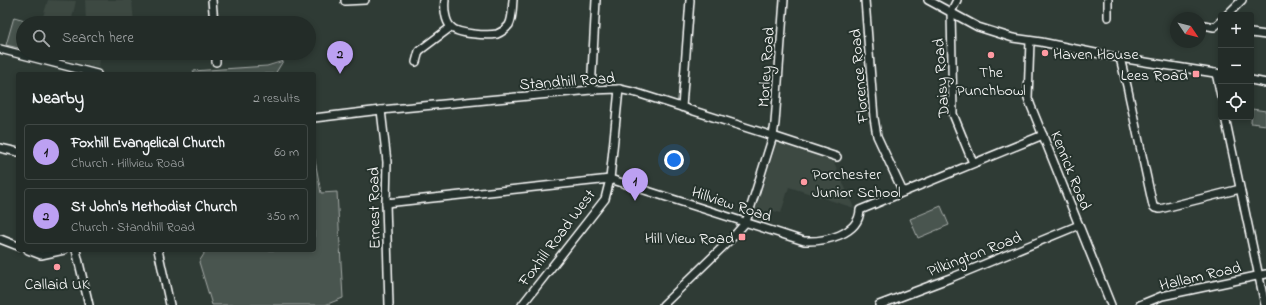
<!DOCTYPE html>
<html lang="en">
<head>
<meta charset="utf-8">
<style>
	:root { --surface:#232c28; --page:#2f3834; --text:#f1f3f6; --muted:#a3a7a8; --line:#404845; --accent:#bca0f2 }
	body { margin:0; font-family:"Indie Flower",sans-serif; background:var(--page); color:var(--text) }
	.controls { position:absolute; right:12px; top:12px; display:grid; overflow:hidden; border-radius:4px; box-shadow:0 2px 6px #0003 }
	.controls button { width:36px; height:36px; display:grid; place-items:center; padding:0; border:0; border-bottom:1px solid var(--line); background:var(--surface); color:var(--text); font:20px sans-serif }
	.compass { position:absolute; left:1170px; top:12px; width:36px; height:36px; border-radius:50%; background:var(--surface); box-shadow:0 2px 6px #0003; rotate:125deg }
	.you { position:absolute; left:674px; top:160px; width:14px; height:14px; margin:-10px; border:3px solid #fff; border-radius:50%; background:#1a73e8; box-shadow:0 0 0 6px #1a73e833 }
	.badge { display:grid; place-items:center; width:26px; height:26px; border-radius:50%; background:var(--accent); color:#111; font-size:13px; font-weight:700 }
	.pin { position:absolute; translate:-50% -33px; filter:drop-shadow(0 1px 2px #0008) }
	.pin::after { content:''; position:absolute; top:21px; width:14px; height:12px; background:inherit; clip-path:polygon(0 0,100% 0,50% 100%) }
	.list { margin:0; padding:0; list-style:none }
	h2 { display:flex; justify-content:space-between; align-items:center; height:52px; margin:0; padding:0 16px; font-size:17px }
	h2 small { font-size:13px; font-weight:400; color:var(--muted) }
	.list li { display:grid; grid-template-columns:26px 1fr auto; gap:12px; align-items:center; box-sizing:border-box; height:56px; margin:0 8px 8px; padding:0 8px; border:1px solid var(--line); border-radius:4px }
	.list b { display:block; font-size:15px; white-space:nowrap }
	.list p { margin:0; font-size:13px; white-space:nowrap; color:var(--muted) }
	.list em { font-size:13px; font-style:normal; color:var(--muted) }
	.icon { flex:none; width:22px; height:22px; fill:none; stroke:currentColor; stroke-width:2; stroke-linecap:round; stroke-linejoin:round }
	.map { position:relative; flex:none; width:1266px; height:305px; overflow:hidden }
	.search { position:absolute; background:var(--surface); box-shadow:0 2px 6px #0003; left:16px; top:16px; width:300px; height:44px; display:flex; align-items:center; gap:10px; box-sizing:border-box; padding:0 14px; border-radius:22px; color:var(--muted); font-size:15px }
	.panel { position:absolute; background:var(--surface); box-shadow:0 2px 6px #0003; left:16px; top:72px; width:300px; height:180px; border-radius:4px }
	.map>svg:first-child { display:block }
</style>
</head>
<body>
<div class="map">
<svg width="1266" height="305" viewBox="0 0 1266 305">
	<rect width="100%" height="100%" fill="#2f3b35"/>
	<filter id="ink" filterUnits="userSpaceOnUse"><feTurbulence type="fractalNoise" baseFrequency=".025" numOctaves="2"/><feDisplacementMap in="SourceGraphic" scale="8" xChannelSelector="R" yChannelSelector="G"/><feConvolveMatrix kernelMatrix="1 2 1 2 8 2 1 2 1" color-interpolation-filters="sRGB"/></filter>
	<g filter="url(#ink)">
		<g fill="#3c4842">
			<polygon points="48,0 76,1 71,23 41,23"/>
			<polygon points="85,0 132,0 134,23 86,23"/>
			<polygon points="38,53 99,53 100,59 99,68"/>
			<polygon points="777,142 833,160 854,208 789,187 781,213 770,210 766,223 756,220 754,215"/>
		</g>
		<g fill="#4a544f" stroke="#a4aaa7">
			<polygon points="14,17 36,23 23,23 23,49 6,45"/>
			<polygon points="283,61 275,74 195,74 193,71 267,66"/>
			<polygon points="1252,109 1266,111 1266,125 1251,123"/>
			<polygon points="314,155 321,193 337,192 343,298 325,305 212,305 199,262 204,254 203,250 314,250"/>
			<polygon points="941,206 949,225 918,238 910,219"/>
		</g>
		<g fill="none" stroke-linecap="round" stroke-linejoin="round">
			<defs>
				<g id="minor">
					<polyline points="212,0 214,23"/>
					<polyline points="345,0 345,1 365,0"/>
					<path d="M445,0c-1,8 0,21 6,27 6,7 37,9 46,7 5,-2 9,-5 12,-9 4,-7 3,-17 4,-25"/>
					<polyline points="865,0 874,118 877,136 903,192"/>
					<polyline points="928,0 978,27 1013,38 1041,42 1120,58 1221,74"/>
					<polyline points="957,0 951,12 953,114 973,163"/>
					<polyline points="1227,15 1242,0"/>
					<polyline points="1108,17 1108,0"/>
					<polyline points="1204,25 1214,27 1221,21"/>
					<polyline points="1251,33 1266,35"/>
					<polyline points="1030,41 1028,98 1031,106 1111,305"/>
					<polyline points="0,49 97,74"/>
					<polyline points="216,53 216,62"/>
					<polyline points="1120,58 1127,86 1153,206 1155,208 1160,209 1240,189"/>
					<polyline points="416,62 419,51 451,27"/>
					<polyline points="1216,73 1221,96"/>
					<polyline points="1251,80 1266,83"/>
					<polyline points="591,90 596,0"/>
					<polyline points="682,107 690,0"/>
					<polyline points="381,110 387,162 386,203 389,305"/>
					<polyline points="1225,117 1265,305"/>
					<polyline points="314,118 381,110 591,90 619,89 637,93 773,136 837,157"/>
					<polyline points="0,148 18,152"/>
					<path d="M386,203l224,-24 194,62c20,1 55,-6 56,-31l183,-75"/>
					<polyline points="0,239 18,246"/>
					<polyline points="28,250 41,255 64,250"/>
					<polyline points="76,250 89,305"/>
					<polyline points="158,250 170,305"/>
					<polyline points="522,305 605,199 610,179 619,89"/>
					<polyline points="663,305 733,237 746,222 773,136 775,123 784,0"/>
					<polyline points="879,305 953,277 1079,225"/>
					<polyline points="1140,305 1162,296 1266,274"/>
				</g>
			</defs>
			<use href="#minor" stroke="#fff" stroke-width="10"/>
			<use href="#minor" stroke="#26332d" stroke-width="7"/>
		</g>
	</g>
	<g fill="#ff9aa2" stroke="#26332d" stroke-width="1.5">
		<circle cx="1045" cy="53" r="4"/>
		<circle cx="991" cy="55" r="4"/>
		<rect x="1192" y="70" width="8" height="8" rx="2"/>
		<circle cx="804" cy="182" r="4"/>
		<rect x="738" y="233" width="8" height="8" rx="2"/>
		<circle cx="57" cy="267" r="4"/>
	</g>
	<g text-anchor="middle" stroke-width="4" stroke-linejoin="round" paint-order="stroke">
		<g font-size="16" fill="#fff" stroke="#26332d" text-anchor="start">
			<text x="1053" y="59">Haven House</text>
			<text x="991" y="77" text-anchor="middle">The<tspan x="991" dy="18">Punchbowl</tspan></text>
			<text x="1188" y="80" text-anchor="end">Lees Road</text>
			<text x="812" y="179">Porchester<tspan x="812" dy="18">Junior School</tspan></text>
			<text x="734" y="243" text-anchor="end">Hill View Road</text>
			<text x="57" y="289" text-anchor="middle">Callaid UK</text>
		</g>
		<g font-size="16" fill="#fff" stroke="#26332d">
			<text transform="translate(765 67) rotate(-86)" y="6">Morley Road</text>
			<text transform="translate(858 76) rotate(-95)" y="6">Florence Road</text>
			<text transform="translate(940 78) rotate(-94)" y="6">Daisy Road</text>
			<text transform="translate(567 80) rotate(-4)" y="6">Standhill Road</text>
			<text transform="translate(1072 170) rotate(68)" y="6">Kenrick Road</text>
			<text transform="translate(732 203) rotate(18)" y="6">Hillview Road</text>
			<text transform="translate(373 208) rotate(-91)" y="6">Ernest Road</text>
			<text transform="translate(556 237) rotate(-53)" y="6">Foxhill Road West</text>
			<text transform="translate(974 253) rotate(-21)" y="6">Pilkington Road</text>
			<text transform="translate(1200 275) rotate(-13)" y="6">Hallam Road</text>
		</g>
	</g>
</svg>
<div class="controls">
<button>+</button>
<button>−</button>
<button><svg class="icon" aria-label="locate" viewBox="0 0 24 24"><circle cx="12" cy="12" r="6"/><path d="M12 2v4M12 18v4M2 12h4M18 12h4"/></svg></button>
</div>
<svg class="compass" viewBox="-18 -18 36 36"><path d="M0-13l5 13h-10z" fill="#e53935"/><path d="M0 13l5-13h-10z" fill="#a3a7a8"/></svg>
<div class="you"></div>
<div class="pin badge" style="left:635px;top:201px">1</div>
<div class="pin badge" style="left:340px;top:74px">2</div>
<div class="search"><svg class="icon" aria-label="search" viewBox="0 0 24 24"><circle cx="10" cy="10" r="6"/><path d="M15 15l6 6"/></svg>Search here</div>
<section class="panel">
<h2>Nearby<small>2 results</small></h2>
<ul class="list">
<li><span class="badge">1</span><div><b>Foxhill Evangelical Church</b><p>Church · Hillview Road</p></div><em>60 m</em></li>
<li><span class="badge">2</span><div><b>St John's Methodist Church</b><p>Church · Standhill Road</p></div><em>350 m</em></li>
</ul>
</section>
</div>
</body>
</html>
